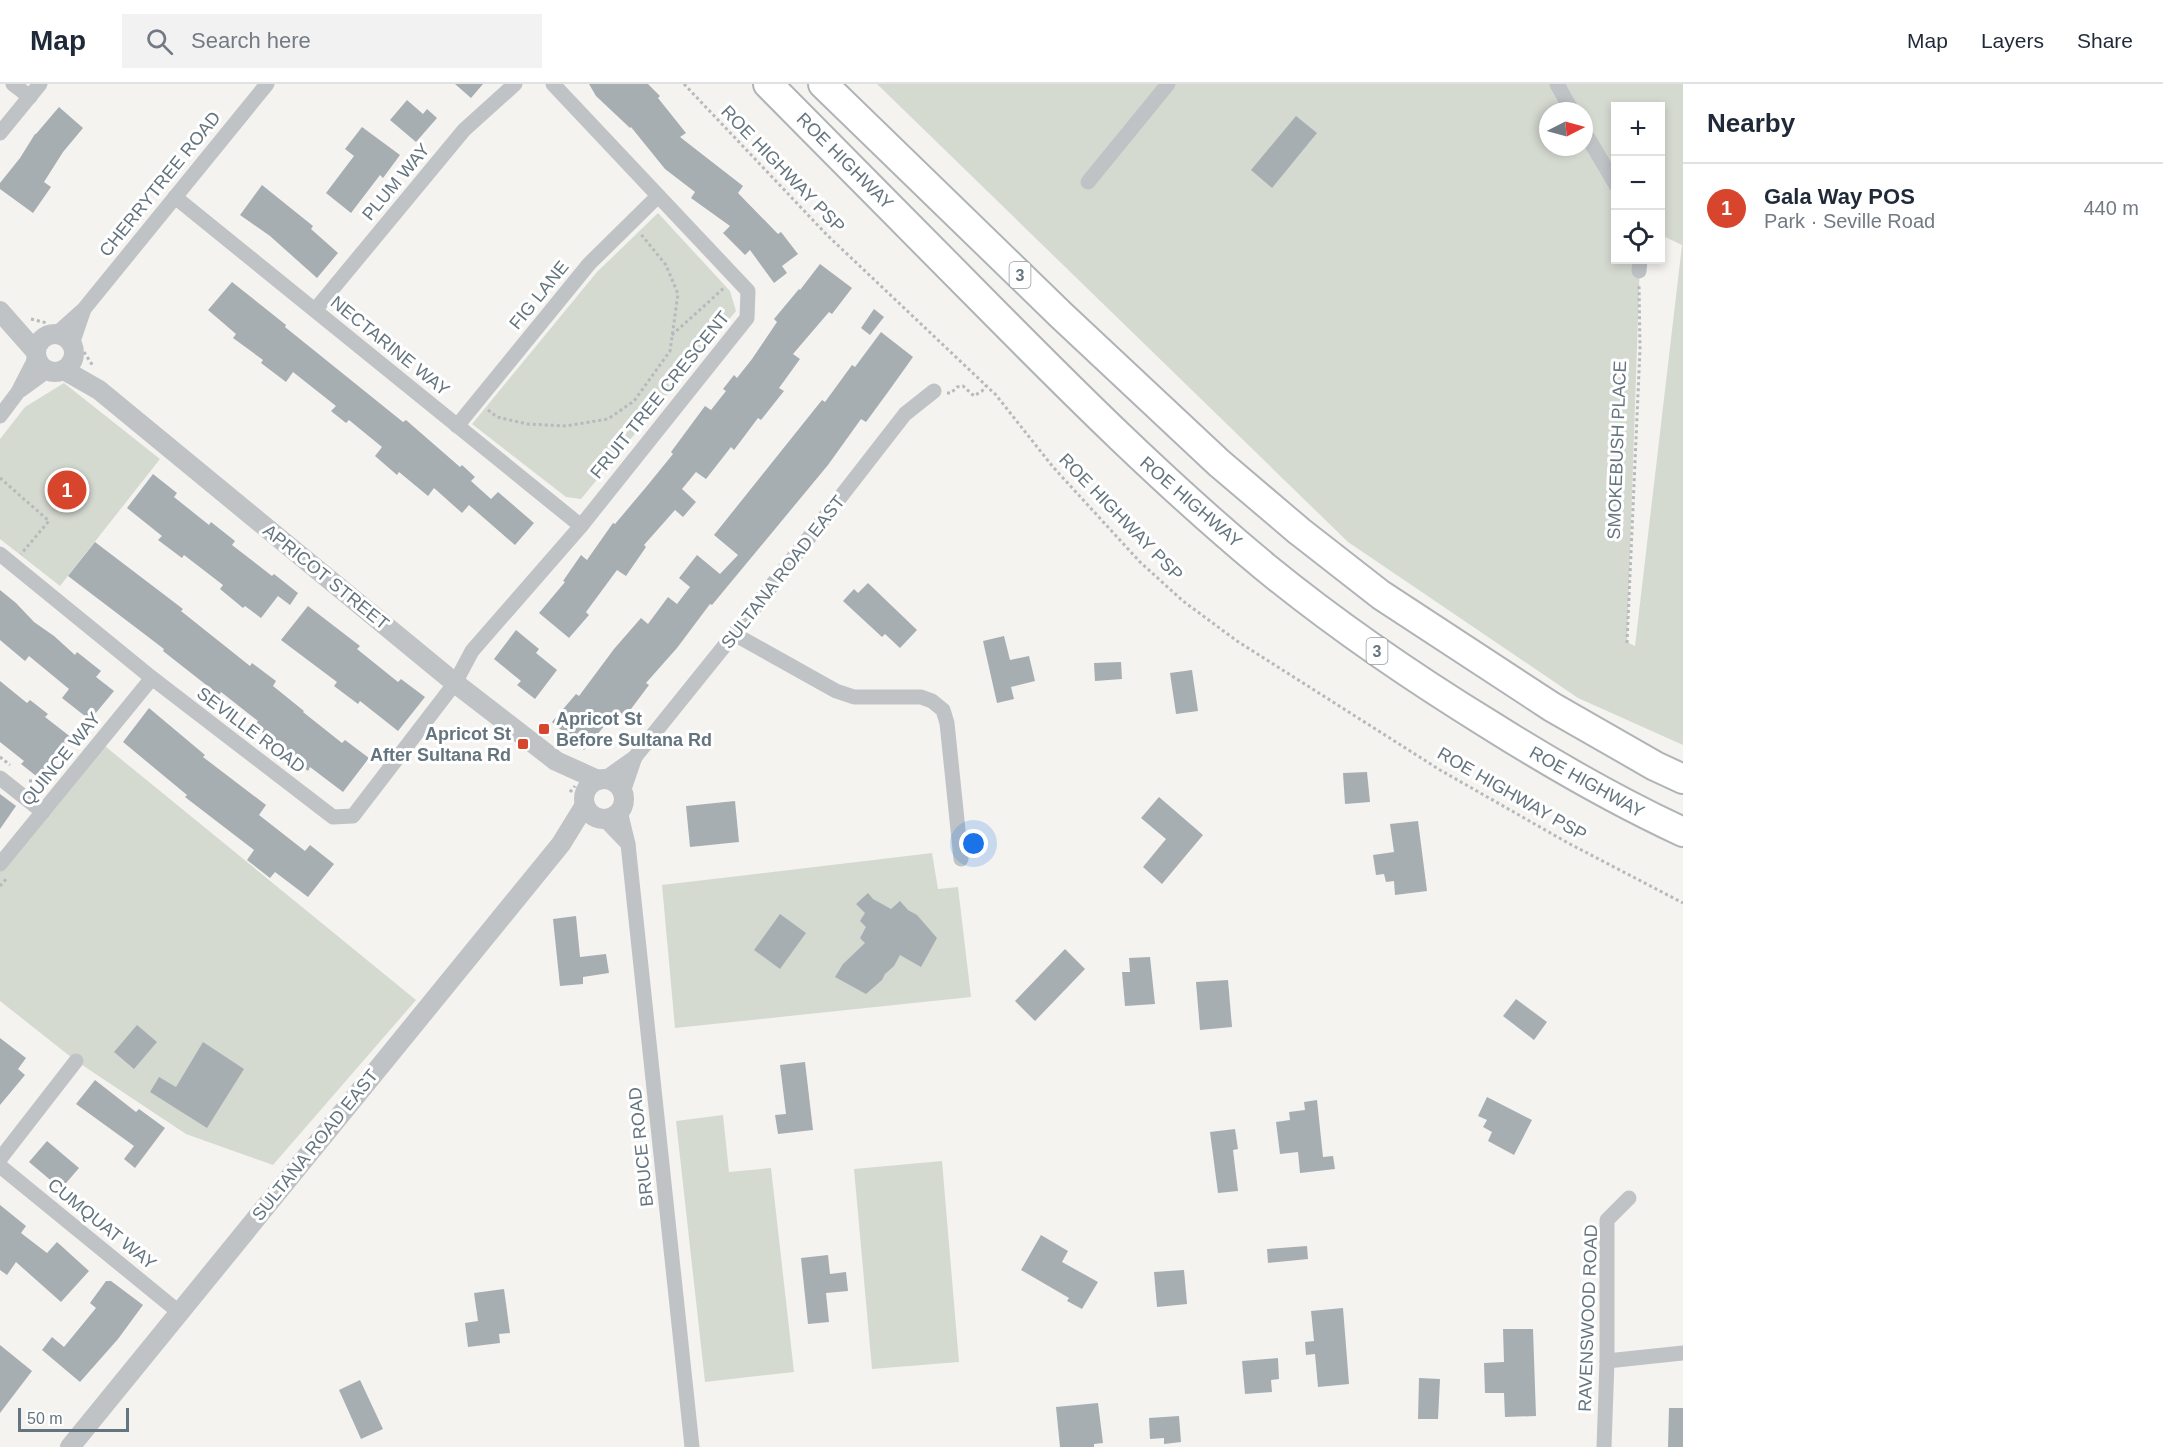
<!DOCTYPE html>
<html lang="en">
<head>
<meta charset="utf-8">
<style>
	:root { --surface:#fff; --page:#f2f2f3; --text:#1f2937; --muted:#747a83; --line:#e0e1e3; --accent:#d7462c }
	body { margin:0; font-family:Arial,sans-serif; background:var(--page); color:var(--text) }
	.controls { position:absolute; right:18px; top:18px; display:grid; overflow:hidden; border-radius:0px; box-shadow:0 3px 9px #0003 }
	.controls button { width:54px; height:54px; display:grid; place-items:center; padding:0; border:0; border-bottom:2px solid var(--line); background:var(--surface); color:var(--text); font:30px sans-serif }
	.compass { position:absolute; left:1539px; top:18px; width:54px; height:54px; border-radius:50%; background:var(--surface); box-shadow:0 3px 9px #0003; rotate:84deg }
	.scale { position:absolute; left:18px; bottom:15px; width:111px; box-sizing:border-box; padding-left:6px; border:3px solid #64757f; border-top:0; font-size:16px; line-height:21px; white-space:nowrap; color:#64757f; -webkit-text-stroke:4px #fff; paint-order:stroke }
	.you { position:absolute; left:974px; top:760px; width:21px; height:21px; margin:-15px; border:4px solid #fff; border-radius:50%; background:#1a73e8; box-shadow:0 0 0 9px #1a73e833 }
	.badge { display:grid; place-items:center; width:39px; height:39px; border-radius:50%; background:var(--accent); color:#fff; font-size:20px; font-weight:700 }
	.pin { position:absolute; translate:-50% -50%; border:3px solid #fff; box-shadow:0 2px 6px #0006 }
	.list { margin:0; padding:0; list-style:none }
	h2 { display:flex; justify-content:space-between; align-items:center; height:78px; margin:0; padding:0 24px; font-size:26px }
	h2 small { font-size:20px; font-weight:400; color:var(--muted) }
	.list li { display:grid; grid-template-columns:39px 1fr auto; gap:18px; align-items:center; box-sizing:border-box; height:90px; padding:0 24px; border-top:2px solid var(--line) }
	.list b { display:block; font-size:22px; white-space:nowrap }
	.list p { margin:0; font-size:20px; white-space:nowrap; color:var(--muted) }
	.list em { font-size:20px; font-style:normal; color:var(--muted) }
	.icon { flex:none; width:33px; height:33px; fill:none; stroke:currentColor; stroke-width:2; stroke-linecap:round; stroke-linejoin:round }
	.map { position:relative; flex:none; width:1683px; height:1363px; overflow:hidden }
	header { display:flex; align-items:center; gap:36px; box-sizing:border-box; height:84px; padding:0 30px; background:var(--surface); border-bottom:2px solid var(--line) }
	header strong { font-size:28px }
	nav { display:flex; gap:33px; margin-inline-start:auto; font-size:21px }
	.search { width:420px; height:54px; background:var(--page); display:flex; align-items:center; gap:15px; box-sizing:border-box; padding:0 21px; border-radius:0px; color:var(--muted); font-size:22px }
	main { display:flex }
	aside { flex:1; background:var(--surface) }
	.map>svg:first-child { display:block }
</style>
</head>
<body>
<header>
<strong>Map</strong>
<div class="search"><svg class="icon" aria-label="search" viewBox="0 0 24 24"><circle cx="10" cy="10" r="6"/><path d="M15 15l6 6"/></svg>Search here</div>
<nav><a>Map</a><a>Layers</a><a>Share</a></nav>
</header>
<main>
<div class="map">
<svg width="1683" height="1363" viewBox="0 0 1683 1363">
	<rect width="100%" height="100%" fill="#f4f3f0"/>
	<g fill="#d5dad1" fill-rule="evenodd">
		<path d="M877,0h806v661l-105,-47 -230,-156zM1616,22h44l1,129 21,10 -47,401 -8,-4 13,-382h-24zM1548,27h36v36h-36z"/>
		<polygon points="658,129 730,207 736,227 581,415 566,413 472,340 597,188"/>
		<polygon points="64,299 160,375 60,502 0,455 0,355 25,323"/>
		<polygon points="100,658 416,916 273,1081 186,1050 76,977 0,917 0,777"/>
		<polygon points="932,769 938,805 958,803 971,913 675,944 662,801"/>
		<polygon points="723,1031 729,1088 771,1084 794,1288 705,1298 676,1037"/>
		<polygon points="942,1077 959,1278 872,1285 854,1085"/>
	</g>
	<g fill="#a6aeb2">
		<polygon points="455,0 483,0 471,14"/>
		<polygon points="589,0 648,0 660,12 658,14 686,49 680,53 743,102 738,109 778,150 781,148 798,170 782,182 787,189 774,199 750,166 745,171 723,149 730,142 691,114 695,108 665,85 631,43 630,44 596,12"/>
		<polygon points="407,16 423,30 427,25 437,34 416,58 390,36"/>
		<polygon points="59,23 83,44 63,68 44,98 51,103 33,129 0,105 0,99 20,74 35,50 36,50"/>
		<polygon points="1296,32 1317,49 1272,104 1251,86"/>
		<polygon points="362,43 400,71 383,94 380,91 351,129 326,109 354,72 345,65"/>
		<polygon points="262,101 313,142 311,145 338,169 317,194 270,152 240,131"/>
		<polygon points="820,180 852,204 832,230 829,228 793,270 800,275 779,304 784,307 761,336 758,334 734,366 731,363 706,395 696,388 682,405 696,418 683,433 675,426 644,461 646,463 626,492 617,486 586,528 589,531 569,554 539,529 565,498 563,497 581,471 587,476 613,439 615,440 647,402 673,370 671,368 705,322 711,326 726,307 723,305 734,291 737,294 752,275 777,238 774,235 799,205 800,206"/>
		<polygon points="232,198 286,241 285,243 403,338 406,336 460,383 462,381 475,393 471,397 491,415 498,408 534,439 515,461 469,421 462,429 434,404 428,412 399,388 397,391 375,372 382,363 349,336 346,339 331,327 336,322 293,288 286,298 261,279 263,276 233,254 236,250 208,226"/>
		<polygon points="874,225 884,233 870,251 861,244"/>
		<polygon points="881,248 913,273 888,308 866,338 861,335 828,381 712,521 710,520 677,564 646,599 649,601 625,633 617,627 584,666 552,638 576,610 579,612 614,565 641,534 648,540 668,513 677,520 690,503 679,494 697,471 720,490 738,471 714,451 822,316 825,318 852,281 855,283"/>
		<polygon points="153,390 177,409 174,413 209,441 211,438 235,457 232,461 272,492 274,490 298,509 290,521 278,512 261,534 245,522 243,524 220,505 223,501 184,471 182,474 158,456 162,452 127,424"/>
		<polygon points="95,458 183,525 181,527 250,582 252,579 276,597 273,602 304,627 303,628 342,659 345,656 369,674 343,708 310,683 308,687 284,668 285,666 254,642 258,637 221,608 219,611 163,567 164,565 68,492"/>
		<polygon points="868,499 917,546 900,564 885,550 882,553 843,517 854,505 858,509"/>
		<polygon points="0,506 16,519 34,538 54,552 75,571 77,568 101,587 96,593 114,607 90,636 62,614 69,605 29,572 25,577 0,556"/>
		<polygon points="308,522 360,562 357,565 398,598 401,595 425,613 398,647 360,617 358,620 334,602 337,598 281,556"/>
		<polygon points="516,546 539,565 536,569 557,586 535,615 517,601 521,597 494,575"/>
		<polygon points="1004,552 1010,576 1029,572 1035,597 1011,603 1014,615 997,619 983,557"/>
		<polygon points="1121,578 1122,595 1095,597 1094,579"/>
		<polygon points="1192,586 1198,627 1176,630 1170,589"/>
		<polygon points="0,597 27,619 30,616 48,630 45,633 72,654 40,695 21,680 24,677 0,658"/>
		<polygon points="149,624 205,671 203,673 266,721 259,731 305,767 310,761 334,780 308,813 275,788 270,794 247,776 254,766 185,713 187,711 123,658"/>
		<polygon points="1367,688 1370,718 1345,720 1343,689"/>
		<polygon points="0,710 16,722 0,745"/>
		<polygon points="1159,713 1203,751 1162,800 1143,783 1166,755 1141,734"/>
		<polygon points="735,717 739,758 690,763 686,722"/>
		<polygon points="1418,737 1427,807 1395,811 1394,797 1386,798 1384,790 1376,791 1373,771 1394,768 1390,740"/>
		<polygon points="868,809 873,815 891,825 900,817 908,826 917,831 937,854 921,883 900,871 894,882 885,890 882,896 866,910 835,893 843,880 865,859 860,854 866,843 860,837 865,829 856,820"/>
		<polygon points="780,830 806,849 780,885 754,866"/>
		<polygon points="576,832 580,873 606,870 609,889 583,893 583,900 560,902 553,835"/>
		<polygon points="1065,865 1085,885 1035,937 1015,917"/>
		<polygon points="1150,873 1155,920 1125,922 1122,888 1130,888 1129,874"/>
		<polygon points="1228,896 1232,943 1200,946 1196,898"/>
		<polygon points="1516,915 1547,938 1534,956 1503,932"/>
		<polygon points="137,941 157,958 134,985 114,968"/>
		<polygon points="0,954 26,974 18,985 25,991 0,1021"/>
		<polygon points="203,958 244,985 207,1044 150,1008 159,993 176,1003"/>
		<polygon points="805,978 813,1046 778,1050 775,1031 786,1030 780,981"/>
		<polygon points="95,996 136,1028 139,1025 165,1044 135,1084 124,1075 134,1062 76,1020"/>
		<polygon points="1487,1013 1532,1036 1514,1071 1488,1057 1492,1048 1483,1043 1487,1036 1478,1032"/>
		<polygon points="1317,1016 1323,1073 1333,1072 1335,1085 1300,1089 1298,1068 1280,1070 1276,1038 1290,1036 1289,1028 1305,1026 1304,1018"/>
		<polygon points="1235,1045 1238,1065 1233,1066 1238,1107 1218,1109 1210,1048"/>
		<polygon points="47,1057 79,1084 61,1105 29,1078"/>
		<polygon points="0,1121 26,1142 21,1149 47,1169 57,1158 89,1187 61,1218 16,1178 7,1191 0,1186"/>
		<polygon points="1041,1151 1068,1167 1062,1178 1098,1198 1082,1225 1067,1217 1069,1214 1021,1186"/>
		<polygon points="1307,1162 1308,1175 1268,1179 1267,1165"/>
		<polygon points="828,1171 830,1190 846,1188 848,1207 826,1209 829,1238 808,1240 801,1174"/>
		<polygon points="1184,1186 1187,1220 1157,1223 1154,1188"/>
		<polygon points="106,1197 111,1197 143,1221 118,1255 80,1298 42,1266 52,1253 64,1263 96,1224 90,1219"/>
		<polygon points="504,1205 510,1249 499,1250 500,1259 468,1263 465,1239 478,1237 474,1209"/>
		<polygon points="1343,1224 1349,1300 1318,1303 1315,1270 1306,1271 1305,1258 1314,1257 1311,1227"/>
		<polygon points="1503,1245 1533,1245 1536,1332 1505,1333 1504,1309 1485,1309 1484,1279 1504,1278"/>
		<polygon points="0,1261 32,1287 0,1329"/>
		<polygon points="1278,1274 1279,1295 1271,1296 1272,1308 1245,1310 1242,1277"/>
		<polygon points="1419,1294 1440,1295 1438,1335 1418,1335"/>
		<polygon points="360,1296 383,1345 361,1355 339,1306"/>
		<polygon points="1098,1319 1103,1359 1094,1360 1094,1363 1060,1363 1056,1323"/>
		<polygon points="1669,1324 1683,1324 1683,1363 1668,1363"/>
		<polygon points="1179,1332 1181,1358 1164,1360 1164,1354 1150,1355 1149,1334"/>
	</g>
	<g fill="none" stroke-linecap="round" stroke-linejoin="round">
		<defs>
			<g id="motorway">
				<path d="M768,0c72,72 143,145 215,217 91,92 182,183 282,266 71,58 147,110 225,158 62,39 126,76 193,107"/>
				<polyline points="823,0 1061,231 1219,379 1299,447 1381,511 1552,623 1655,682 1683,695"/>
			</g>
		</defs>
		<use href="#motorway" stroke="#b0b4b6" stroke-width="32"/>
		<g stroke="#b7babc" stroke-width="3" stroke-dasharray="3 3" stroke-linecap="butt">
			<polyline points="684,0 827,151 996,311 1053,383 1140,478 1183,517 1237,557 1440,686 1568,759 1683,819"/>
			<polyline points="31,235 47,239"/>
			<polyline points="672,251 725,203"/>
			<polyline points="84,268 93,282"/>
			<polyline points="947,309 951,309 957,303 963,302 974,312 982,307 986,302"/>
			<polyline points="488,326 497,333 527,340 566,342 608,335 634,317 670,267 678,210 666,181 640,149"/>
			<polyline points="0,394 49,437 21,470"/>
			<polyline points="1627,559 1640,265 1639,200"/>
			<polyline points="0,673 10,681"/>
			<polyline points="29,697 50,696"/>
			<polyline points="570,708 575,702"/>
			<polyline points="0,802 7,794"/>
		</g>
		<g stroke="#bfc3c6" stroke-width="15">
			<polyline points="13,0 30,13"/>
			<polyline points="1557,0 1572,27"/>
			<polyline points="1584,47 1616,101"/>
			<polyline points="0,49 40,0"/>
			<polyline points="1088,98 1168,0"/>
			<polyline points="175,113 581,442"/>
			<polyline points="1639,187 1640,176"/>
			<polyline points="315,226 464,46 515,0"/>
			<polyline points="56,250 84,225 267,0"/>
			<polyline points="72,260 83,228"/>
			<polyline points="21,306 47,287"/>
			<polyline points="0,332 18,308 36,273"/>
			<polyline points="457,342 589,180 658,112"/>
			<polyline points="0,470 152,594 333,733 353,732 455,599 472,567 581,442 747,234 748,207 553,0"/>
			<polyline points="734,550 836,607 854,613 921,613 932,617 943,626 947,639 961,775"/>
			<polyline points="0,694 43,728"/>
			<polyline points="604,695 635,673 734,550 905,330 934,307"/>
			<polyline points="623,708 635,673"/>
			<polyline points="620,727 628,760 692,1363"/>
			<polyline points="604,735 628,760"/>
			<polyline points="0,780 152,594"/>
			<polyline points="0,1075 76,977"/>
			<polyline points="0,1082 180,1229"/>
			<polyline points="1607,1277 1683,1269"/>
			<polyline points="1604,1363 1607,1277 1607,1136 1629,1114"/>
		</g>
		<g stroke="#bfc3c6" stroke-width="20">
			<polyline points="0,227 36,268"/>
			<circle cx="55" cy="269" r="19"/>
			<polyline points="64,286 99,306 455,599 556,677 598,696"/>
			<circle cx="604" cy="715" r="20"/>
			<polyline points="70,1363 561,760 585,721"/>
		</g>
		<use href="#motorway" stroke="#fff" stroke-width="28"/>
	</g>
	<g fill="#d7462c" stroke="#fff" stroke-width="2">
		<rect x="538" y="639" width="12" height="12" rx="3"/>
		<rect x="517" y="654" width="12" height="12" rx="3"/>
	</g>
	<g text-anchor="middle" stroke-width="6" stroke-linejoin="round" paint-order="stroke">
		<g fill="#fff" stroke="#929ea5" stroke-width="1.5">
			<rect x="1009.5" y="178" width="21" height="26" rx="4.5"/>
			<rect x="1366.5" y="554" width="21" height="26" rx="4.5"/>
		</g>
		<g font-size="16" font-weight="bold" fill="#64757f">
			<text x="1020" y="197">3</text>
			<text x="1377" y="573">3</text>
		</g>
		<g font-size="18" fill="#64757f" stroke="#fff">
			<text transform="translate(845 77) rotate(45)" y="6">ROE HIGHWAY</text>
			<text transform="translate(783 85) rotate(46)" y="6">ROE HIGHWAY PSP</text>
			<text transform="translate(396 98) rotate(-50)" y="6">PLUM WAY</text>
			<text transform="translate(160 100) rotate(-51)" y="6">CHERRYTREE ROAD</text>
			<text transform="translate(539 211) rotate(-51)" y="6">FIG LANE</text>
			<text transform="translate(390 262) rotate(39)" y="6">NECTARINE WAY</text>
			<text transform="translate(660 311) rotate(-51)" y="6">FRUIT TREE CRESCENT</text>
			<text transform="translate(1617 366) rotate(-88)" y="6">SMOKEBUSH PLACE</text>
			<text transform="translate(1191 418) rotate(41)" y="6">ROE HIGHWAY</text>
			<text transform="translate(1121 433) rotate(46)" y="6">ROE HIGHWAY PSP</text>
			<text transform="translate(783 488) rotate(-52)" y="6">SULTANA ROAD EAST</text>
			<text transform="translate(326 493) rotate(39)" y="6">APRICOT STREET</text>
			<text transform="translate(251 646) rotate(37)" y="6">SEVILLE ROAD</text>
			<text transform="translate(61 675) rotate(-51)" y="6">QUINCE WAY</text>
			<text transform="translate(1587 698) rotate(29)" y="6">ROE HIGHWAY</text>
			<text transform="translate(1512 710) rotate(30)" y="6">ROE HIGHWAY PSP</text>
			<text transform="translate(315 1061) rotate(-51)" y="6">SULTANA ROAD EAST</text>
			<text transform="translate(641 1063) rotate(-96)" y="6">BRUCE ROAD</text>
			<text transform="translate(102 1140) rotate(39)" y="6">CUMQUAT WAY</text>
			<text transform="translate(1588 1234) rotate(-88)" y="6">RAVENSWOOD ROAD</text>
		</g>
		<g font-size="18" font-weight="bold" fill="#64757f" stroke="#fff" text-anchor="start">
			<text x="556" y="641">Apricot St<tspan x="556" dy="21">Before Sultana Rd</tspan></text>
			<text x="511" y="656" text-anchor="end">Apricot St<tspan x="511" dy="21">After Sultana Rd</tspan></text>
		</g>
	</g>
</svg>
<div class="controls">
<button>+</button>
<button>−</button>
<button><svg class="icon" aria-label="locate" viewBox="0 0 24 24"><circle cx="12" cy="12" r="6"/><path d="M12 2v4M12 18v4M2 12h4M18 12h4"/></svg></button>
</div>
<svg class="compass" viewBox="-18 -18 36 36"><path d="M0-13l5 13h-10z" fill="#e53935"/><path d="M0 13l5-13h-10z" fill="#747a83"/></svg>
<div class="scale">50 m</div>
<div class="you"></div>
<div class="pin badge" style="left:67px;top:406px">1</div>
</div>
<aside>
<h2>Nearby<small></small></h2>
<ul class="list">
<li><span class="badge">1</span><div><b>Gala Way POS</b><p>Park · Seville Road</p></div><em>440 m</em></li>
</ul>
</aside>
</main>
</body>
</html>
